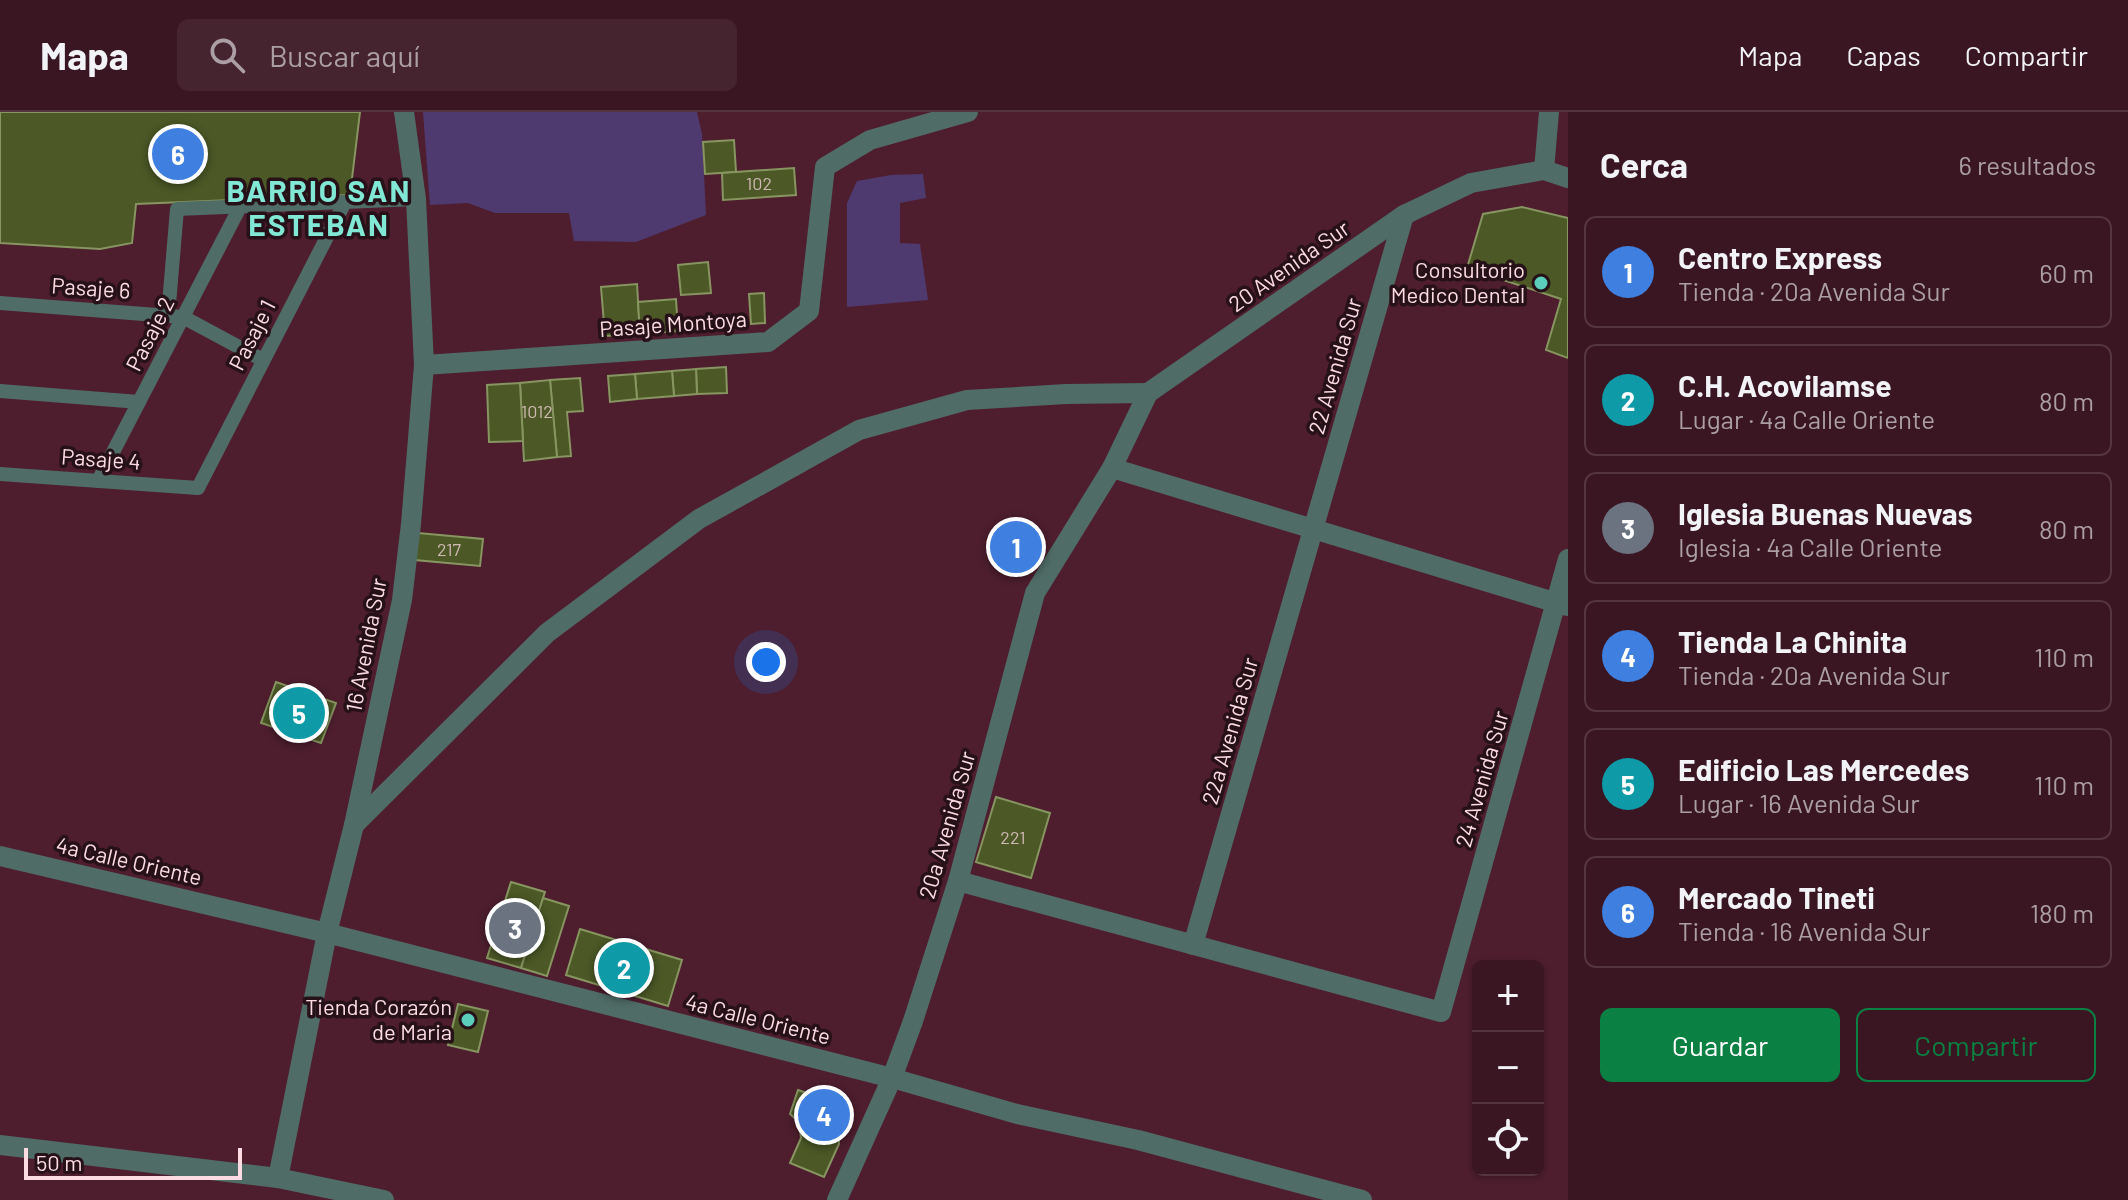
<!DOCTYPE html>
<html lang="es">
<head>
<meta charset="utf-8">
<style>
	:root { --surface:#3a1622; --page:#45232f; --text:#f1f3f6; --muted:#ab9fa5; --line:#543540; --accent:#0b8043 }
	body { margin:0; font-family:Barlow,sans-serif; background:var(--page); color:var(--text) }
	.controls { position:absolute; right:24px; bottom:24px; display:grid; overflow:hidden; border-radius:12px; box-shadow:0 2px 6px #0004 }
	.controls button { width:72px; height:72px; display:grid; place-items:center; padding:0; border:0; border-bottom:2px solid var(--line); background:var(--surface); color:var(--text); font:40px sans-serif }
	.scale { position:absolute; left:24px; bottom:20px; width:218px; box-sizing:border-box; padding-left:8px; border:4px solid #fcdbe3; border-top:0; font-size:22px; line-height:28px; white-space:nowrap; color:#fcdbe3; -webkit-text-stroke:6px #271118; paint-order:stroke }
	.you { position:absolute; left:766px; top:550px; width:28px; height:28px; margin:-20px; border:6px solid #fff; border-radius:50%; background:#1a73e8; box-shadow:0 0 0 12px #1a73e833 }
	.badge { display:grid; place-items:center; width:52px; height:52px; border-radius:50%; background:var(--accent); color:#fff; font-size:26px; font-weight:700 }
	.pin { position:absolute; translate:-50% -50%; border:4px solid #fff; box-shadow:0 2px 8px #0006 }
	.list { margin:0; padding:0; list-style:none }
	h2 { display:flex; justify-content:space-between; align-items:center; height:104px; margin:0; padding:0 32px; font-size:34px }
	h2 small { font-size:26px; font-weight:400; color:var(--muted) }
	.list li { display:grid; grid-template-columns:52px 1fr auto; gap:24px; align-items:center; box-sizing:border-box; height:112px; margin:0 16px 16px; padding:0 16px; border:2px solid var(--line); border-radius:12px }
	.list b { display:block; font-size:30px; white-space:nowrap }
	.list p { margin:0; font-size:26px; white-space:nowrap; color:var(--muted) }
	.list em { font-size:26px; font-style:normal; color:var(--muted) }
	.actions { display:flex; gap:16px; padding:24px 32px }
	.actions a { flex:1; padding:18px 0; border:2px solid var(--accent); border-radius:12px; text-align:center; font-size:28px; color:var(--accent) }
	.actions .main { background:var(--accent); color:#fff }
	.icon { flex:none; width:44px; height:44px; fill:none; stroke:currentColor; stroke-width:2; stroke-linecap:round; stroke-linejoin:round }
	.map { position:relative; flex:none; width:1568px; height:1088px; overflow:hidden }
	header { display:flex; align-items:center; gap:48px; box-sizing:border-box; height:112px; padding:0 40px; background:var(--surface); border-bottom:2px solid var(--line) }
	header strong { font-size:38px }
	nav { display:flex; gap:44px; margin-inline-start:auto; font-size:28px }
	.search { width:560px; height:72px; background:var(--page); display:flex; align-items:center; gap:20px; box-sizing:border-box; padding:0 28px; border-radius:12px; color:var(--muted); font-size:30px }
	main { display:flex }
	aside { flex:1; background:var(--surface) }
	.map>svg:first-child { display:block }
</style>
</head>
<body>
<header>
<strong>Mapa</strong>
<div class="search"><svg class="icon" aria-label="search" viewBox="0 0 24 24"><circle cx="10" cy="10" r="6"/><path d="M15 15l6 6"/></svg>Buscar aquí</div>
<nav><a>Mapa</a><a>Capas</a><a>Compartir</a></nav>
</header>
<main>
<div class="map">
<svg width="1568" height="1088" viewBox="0 0 1568 1088">
	<rect width="100%" height="100%" fill="#4e1e2e"/>
	<g fill="#4f3a6f">
		<polygon points="423,0 697,0 702,22 706,103 636,130 574,129 569,101 495,101 468,91 430,93"/>
		<polygon points="923,62 926,86 900,91 900,131 920,132 928,188 847,195 847,91 857,69 891,63"/>
	</g>
	<g fill="#4c5826" stroke="#879560" stroke-width="2">
		<polygon points="0,0 360,0 350,83 136,92 132,131 100,137 0,131"/>
		<polygon points="734,28 736,60 705,62 703,30"/>
		<polygon points="794,56 796,83 723,88 722,61"/>
		<polygon points="1522,95 1568,106 1568,246 1546,238 1561,187 1467,156 1483,102"/>
		<polygon points="708,150 711,181 681,183 678,153"/>
		<polygon points="637,172 640,222 605,224 601,175"/>
		<polygon points="764,181 765,211 751,212 749,182"/>
		<polygon points="676,187 678,219 640,222 638,190"/>
		<polygon points="726,255 727,281 697,282 696,257"/>
		<polygon points="696,257 697,282 674,284 672,259"/>
		<polygon points="672,259 674,284 637,287 635,262"/>
		<polygon points="635,262 637,287 610,290 608,264"/>
		<polygon points="580,266 583,299 567,300 571,344 557,345 550,268"/>
		<polygon points="550,268 557,345 524,349 520,271"/>
		<polygon points="520,271 523,329 489,330 487,273"/>
		<polygon points="418,421 483,427 480,454 415,448"/>
		<polygon points="1011,425 1026,431 1020,445 1005,439"/>
		<polygon points="276,570 336,591 321,631 261,611"/>
		<polygon points="996,685 1050,701 1031,766 976,750"/>
		<polygon points="511,770 545,780 521,856 487,846"/>
		<polygon points="543,786 569,794 547,864 521,856"/>
		<polygon points="580,817 682,848 668,894 566,863"/>
		<polygon points="458,892 488,899 478,940 448,933"/>
		<polygon points="798,978 830,989 838,999 839,1032 824,1065 790,1051 801,1026 799,1010 790,1002"/>
	</g>
	<g fill="none" stroke-linecap="round" stroke-linejoin="round">
		<g stroke="#506c66" stroke-width="14">
			<polyline points="0,191 183,205 263,248"/>
			<polyline points="168,204 177,97 416,87"/>
			<polyline points="0,279 139,290"/>
			<polyline points="0,362 198,376 345,90"/>
			<polyline points="98,369 240,95"/>
		</g>
		<g stroke="#506c66" stroke-width="20">
			<polyline points="1544,58 1549,0"/>
			<polyline points="424,253 768,230 809,199 825,55 870,28 968,0"/>
			<polyline points="1112,356 1567,494"/>
			<polyline points="354,713 547,521 699,407 859,318 967,288 1066,282 1148,281"/>
			<polyline points="958,769 1441,900 1568,447"/>
			<polyline points="1193,833 1404,103"/>
			<polyline points="0,1033 278,1066 384,1088"/>
			<polyline points="278,1066 327,821 354,713 402,488 411,412 424,253 416,87 404,0"/>
			<polyline points="837,1088 892,966 913,909 958,769 1035,481 1112,356 1148,281 1404,103 1471,71 1544,58 1568,66"/>
		</g>
		<polyline stroke="#506c66" stroke-width="20" points="0,744 327,821 892,966 1017,1002 1138,1028 1362,1088"/>
	</g>
	<g fill="#5bcebb" stroke="#271118" stroke-width="3">
		<circle cx="1541" cy="171" r="8"/>
		<circle cx="468" cy="908" r="8"/>
	</g>
	<g text-anchor="middle" stroke-width="7" stroke-linejoin="round" paint-order="stroke">
		<g font-size="18" fill="#d0bab4">
			<text x="759" y="78">102</text>
			<text x="537" y="306">1012</text>
			<text x="449" y="444">217</text>
			<text x="1013" y="732">221</text>
		</g>
		<g font-size="22" fill="#fcdbe3" stroke="#271118">
			<text transform="translate(1289 154) rotate(-35)" y="8">20 Avenida Sur</text>
			<text transform="translate(91 176) rotate(4)" y="8">Pasaje 6</text>
			<text transform="translate(673 212) rotate(-4)" y="8">Pasaje Montoya</text>
			<text transform="translate(150 222) rotate(-63)" y="8">Pasaje 2</text>
			<text transform="translate(252 223) rotate(-63)" y="8">Pasaje 1</text>
			<text transform="translate(1335 254) rotate(-74)" y="8">22 Avenida Sur</text>
			<text transform="translate(101 347) rotate(4)" y="8">Pasaje 4</text>
			<text transform="translate(366 533) rotate(-79)" y="8">16 Avenida Sur</text>
			<text transform="translate(1230 619) rotate(-74)" y="8">22a Avenida Sur</text>
			<text transform="translate(1482 667) rotate(-74)" y="8">24 Avenida Sur</text>
			<text transform="translate(947 713) rotate(-74)" y="8">20a Avenida Sur</text>
			<text transform="translate(129 749) rotate(13)" y="8">4a Calle Oriente</text>
			<text transform="translate(758 907) rotate(14)" y="8">4a Calle Oriente</text>
		</g>
		<g font-size="22" fill="#fcdbe3" stroke="#271118" text-anchor="end">
			<text x="1525" y="166">Consultorio<tspan x="1525" dy="25">Medico Dental</tspan></text>
			<text x="452" y="903">Tienda Corazón<tspan x="452" dy="25">de Maria</tspan></text>
		</g>
		<g font-size="30" font-weight="bold" letter-spacing="2" fill="#81e8d6" stroke="#271118">
			<text x="319" y="90">BARRIO SAN<tspan x="319" dy="34">ESTEBAN</tspan></text>
		</g>
	</g>
</svg>
<div class="controls">
<button>+</button>
<button>−</button>
<button><svg class="icon" aria-label="locate" viewBox="0 0 24 24"><circle cx="12" cy="12" r="6"/><path d="M12 2v4M12 18v4M2 12h4M18 12h4"/></svg></button>
</div>
<div class="scale">50 m</div>
<div class="you"></div>
<div class="pin badge" style="left:1016px;top:435px;background:#3f7fe0">1</div>
<div class="pin badge" style="left:624px;top:856px;background:#0f9aa8">2</div>
<div class="pin badge" style="left:515px;top:816px;background:#6b7280">3</div>
<div class="pin badge" style="left:824px;top:1003px;background:#3f7fe0">4</div>
<div class="pin badge" style="left:299px;top:601px;background:#0f9aa8">5</div>
<div class="pin badge" style="left:178px;top:42px;background:#3f7fe0">6</div>
</div>
<aside>
<h2>Cerca<small>6 resultados</small></h2>
<ul class="list">
<li><span class="badge" style="background:#3f7fe0">1</span><div><b>Centro Express</b><p>Tienda · 20a Avenida Sur</p></div><em>60 m</em></li>
<li><span class="badge" style="background:#0f9aa8">2</span><div><b>C.H. Acovilamse</b><p>Lugar · 4a Calle Oriente</p></div><em>80 m</em></li>
<li><span class="badge" style="background:#6b7280">3</span><div><b>Iglesia Buenas Nuevas</b><p>Iglesia · 4a Calle Oriente</p></div><em>80 m</em></li>
<li><span class="badge" style="background:#3f7fe0">4</span><div><b>Tienda La Chinita</b><p>Tienda · 20a Avenida Sur</p></div><em>110 m</em></li>
<li><span class="badge" style="background:#0f9aa8">5</span><div><b>Edificio Las Mercedes</b><p>Lugar · 16 Avenida Sur</p></div><em>110 m</em></li>
<li><span class="badge" style="background:#3f7fe0">6</span><div><b>Mercado Tineti</b><p>Tienda · 16 Avenida Sur</p></div><em>180 m</em></li>
</ul>
<div class="actions"><a class="main">Guardar</a><a>Compartir</a></div>
</aside>
</main>
</body>
</html>
